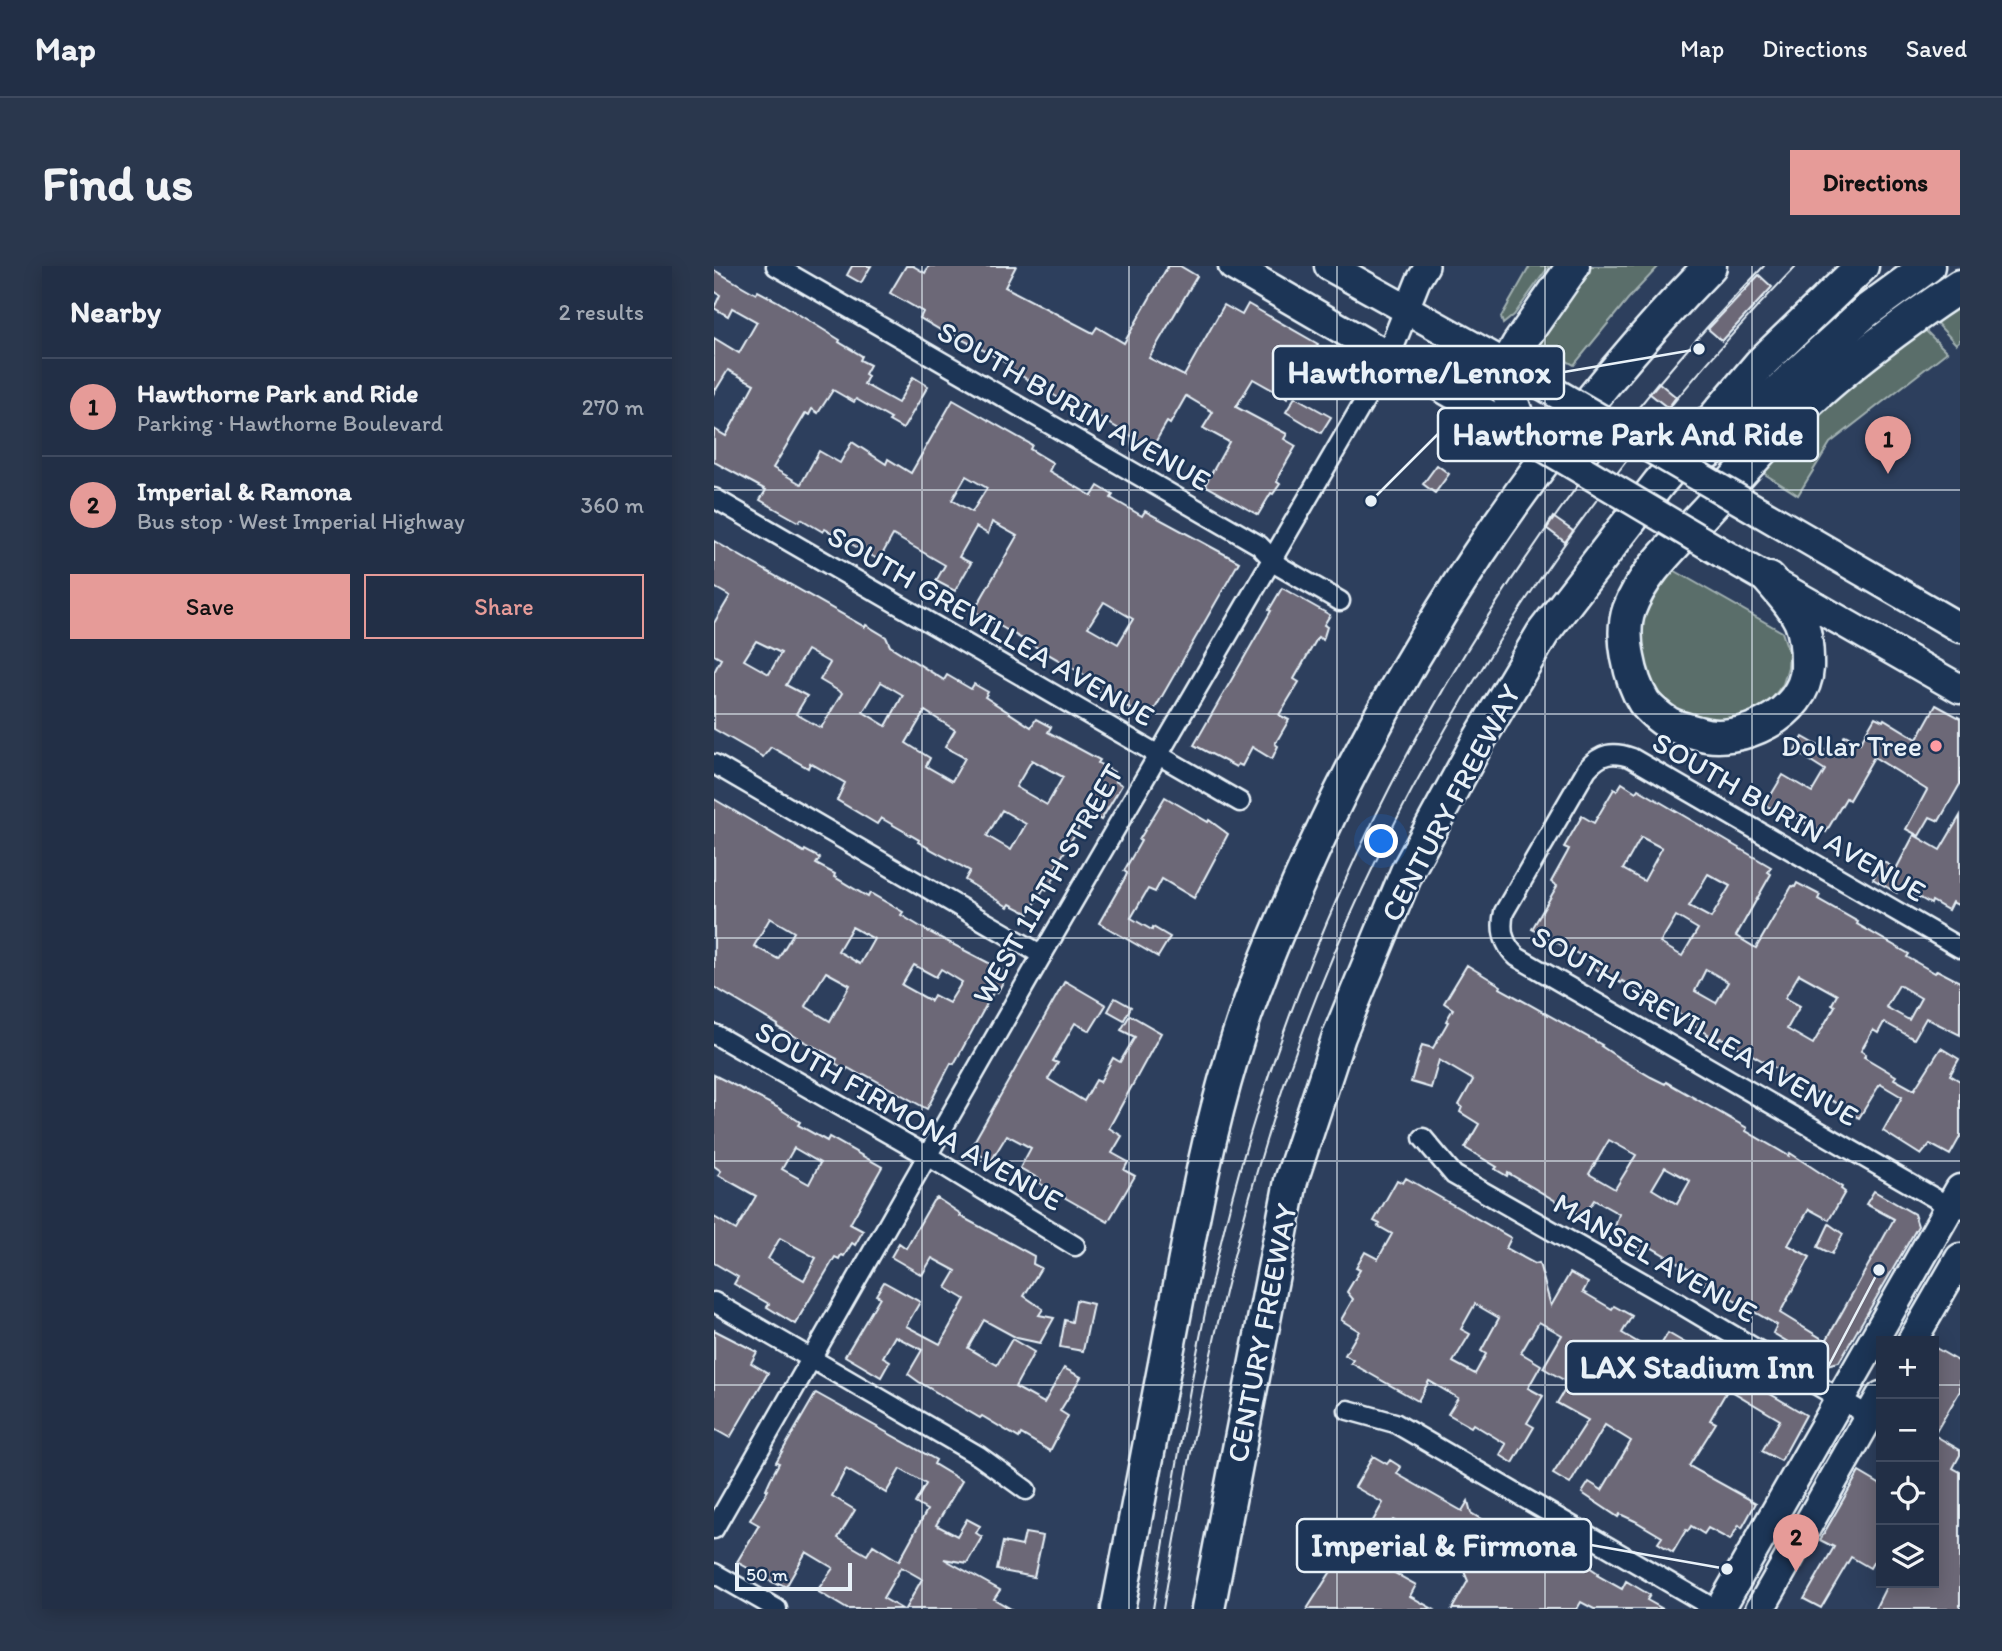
<!DOCTYPE html>
<html lang="en">
<head>
<meta charset="utf-8">
<style>
	:root { --surface:#222f46; --page:#2a374d; --text:#f1f3f6; --muted:#a2a9b3; --line:#3f4a5f; --accent:#e69b98 }
	body { margin:0; font-family:Itim,sans-serif; background:var(--page); color:var(--text) }
	.controls { position:absolute; right:21px; bottom:21px; display:grid; overflow:hidden; border-radius:0px; box-shadow:0 4px 18px #0003 }
	.controls button { width:63px; height:63px; display:grid; place-items:center; padding:0; border:0; border-bottom:2px solid var(--line); background:var(--surface); color:var(--text); font:35px sans-serif }
	.scale { position:absolute; left:21px; bottom:18px; width:117px; box-sizing:border-box; padding-left:7px; border:4px solid #e8f1f8; border-top:0; font-size:19px; line-height:24px; white-space:nowrap; color:#e8f1f8; -webkit-text-stroke:5px #1d3557; paint-order:stroke }
	.you { position:absolute; left:668px; top:576px; width:24px; height:24px; margin:-18px; border:5px solid #fff; border-radius:50%; background:#1a73e8; box-shadow:0 0 0 10px #1a73e833 }
	.badge { display:grid; place-items:center; width:46px; height:46px; border-radius:50%; background:var(--accent); color:#111; font-size:23px; font-weight:700 }
	.pin { position:absolute; translate:-50% -58px; filter:drop-shadow(0 2px 4px #0008) }
	.pin::after { content:''; position:absolute; top:37px; width:24px; height:21px; background:inherit; clip-path:polygon(0 0,100% 0,50% 100%) }
	.list { margin:0; padding:0; list-style:none }
	h2 { display:flex; justify-content:space-between; align-items:center; height:91px; margin:0; padding:0 28px; font-size:30px }
	h2 small { font-size:23px; font-weight:400; color:var(--muted) }
	.list li { display:grid; grid-template-columns:46px 1fr auto; gap:21px; align-items:center; box-sizing:border-box; height:98px; padding:0 28px; border-top:2px solid var(--line) }
	.list b { display:block; font-size:26px; white-space:nowrap }
	.list p { margin:0; font-size:23px; white-space:nowrap; color:var(--muted) }
	.list em { font-size:23px; font-style:normal; color:var(--muted) }
	.actions { display:flex; gap:14px; padding:21px 28px }
	.actions a { flex:1; padding:16px 0; border:2px solid var(--accent); border-radius:0px; text-align:center; font-size:24px; color:var(--accent) }
	.actions .main { background:var(--accent); color:#111 }
	.icon { flex:none; width:38px; height:38px; fill:none; stroke:currentColor; stroke-width:2; stroke-linecap:round; stroke-linejoin:round }
	.map { position:relative; flex:none; width:1246px; height:1343px; overflow:hidden; border-radius:0px }
	header { display:flex; align-items:center; gap:42px; box-sizing:border-box; height:98px; padding:0 35px; background:var(--surface); border-bottom:2px solid var(--line) }
	header strong { font-size:33px }
	nav { display:flex; gap:38px; margin-inline-start:auto; font-size:24px }
	.intro { display:flex; align-items:center; justify-content:space-between; box-sizing:border-box; height:168px; padding:0 42px }
	h1 { margin:0; font-size:49px }
	.button { padding:18px 32px; border-radius:0px; background:var(--accent); color:#111; font-size:24px; font-weight:700 }
	main { display:flex; gap:42px; padding:0 42px }
	aside { flex:1; background:var(--surface); border-radius:0px; box-shadow:0 4px 18px #0003 }
	.map>svg:first-child { display:block }
</style>
</head>
<body>
<header>
<strong>Map</strong>
<nav><a>Map</a><a>Directions</a><a>Saved</a></nav>
</header>
<div class="intro"><h1>Find us</h1><a class="button">Directions</a></div>
<main>
<aside>
<h2>Nearby<small>2 results</small></h2>
<ul class="list">
<li><span class="badge">1</span><div><b>Hawthorne Park and Ride</b><p>Parking · Hawthorne Boulevard</p></div><em>270 m</em></li>
<li><span class="badge">2</span><div><b>Imperial &amp; Ramona</b><p>Bus stop · West Imperial Highway</p></div><em>360 m</em></li>
</ul>
<div class="actions"><a class="main">Save</a><a>Share</a></div>
</aside>
<div class="map">
<svg width="1246" height="1343" viewBox="0 0 1246 1343">
	<rect width="100%" height="100%" fill="#2d3f5d"/>
	<filter id="ink" filterUnits="userSpaceOnUse"><feTurbulence type="fractalNoise" baseFrequency=".0143" numOctaves="2"/><feDisplacementMap in="SourceGraphic" scale="14" xChannelSelector="R" yChannelSelector="G"/><feConvolveMatrix kernelMatrix="1 2 1 2 8 2 1 2 1" color-interpolation-filters="sRGB"/></filter>
	<g filter="url(#ink)">
		<g fill="#5a6e6a" stroke="#a1b0b1" stroke-width="2">
			<polygon points="816,0 835,0 800,49 789,58 787,51"/>
			<polygon points="874,0 945,0 914,33 860,99 820,77"/>
			<polygon points="1246,33 1246,74 1242,78 1218,52"/>
			<polygon points="1207,60 1233,86 1116,177 1084,229 1041,202"/>
			<polygon points="956,302 1068,366 1075,387 1074,401 1069,418 1056,435 1040,451 1008,459 959,447 928,412 925,348"/>
		</g>
		<g fill="#6c6877" stroke="#e8f1f8" stroke-width="2" fill-rule="evenodd">
			<polygon points="138,0 157,0 147,17 133,9"/>
			<polygon points="192,0 199,0 211,7 215,0 302,0 291,21 379,67 383,61 410,77 454,0 466,0 483,10 435,92 470,110 510,39 528,49 534,38 604,78 573,132 539,113 522,141 573,168 570,173 582,180 565,209 563,216 566,218 559,228 557,227 544,249 491,219 515,176 489,162 499,146 472,130 456,158 453,156 438,182 362,138 360,141 319,117 295,102 297,100 271,85 241,70 240,72 206,52 209,46 176,27"/>
			<path d="M0,4l42,24 2,-3 19,10 63,39 -1,2 23,14 -2,4 10,5 -5,9 3,2 -4,8 34,19 15,-26 15,9 -25,43 -14,-8 2,-2 -35,-20 -2,3 -21,-12 -15,23 -6,-4 -3,6 -3,-2 -33,55 28,16 18,-33 21,12 12,-21 34,22 2,-5 23,14 42,-73 79,45 -2,4 23,14 -4,8 43,25 6,-10 15,9 -2,3 31,18 3,-5 94,51 -90,157 -54,-30 3,-6 -124,-72 43,-75 -25,-14 -4,12 -12,-7 -17,30 12,6 -16,28 -19,-10 9,-16 -52,-30 -14,25 -54,-31 -2,3 -22,-13 -2,3 -25,-14 -14,-8 6,-10 -52,-28v-33l12,7 28,-52 -26,-14 -14,23v-55l25,15 18,-31 -25,-14 -4,8 -14,-8 6,-13 -6,-4zM252,210l21,12 -15,24 -20,-12zM390,336l29,17 -15,25 -30,-17z"/>
			<polygon points="1045,9 1058,21 1008,75 994,63"/>
			<polygon points="944,116 962,131 954,142 935,127"/>
			<polygon points="581,131 617,151 607,167 572,146"/>
			<polygon points="723,199 735,208 721,227 709,218"/>
			<polygon points="839,251 859,265 851,276 832,262"/>
			<path d="M0,275l151,86 1,-2 20,12 4,9 54,34 3,-5 24,14 3,-5 14,8 -3,5 46,30 5,-8 15,8 -3,5 52,28 -2,3 16,9 -1,2 4,3 -2,4 7,4 -21,35 -13,-8 -36,61 4,2 -9,15 -3,-2 -15,26 -19,-10 -2,3 -43,-27 5,-9 -52,-29 1,-2 -38,-22 -4,6 -40,-24 8,-17 -35,-20 -2,5 -37,-21 -8,10 -49,-28v-57l7,-13 -7,-4v-32l16,-27 -16,-9zM42,375l25,12 -12,21 -25,-14zM93,384l23,13 -10,17 22,13 -21,35 -25,-14 11,-18 -21,-11zM167,416l22,13 -17,31 -23,-14zM211,445l30,19 -10,17 20,11 -13,23 -26,-15 4,-8 -24,-15zM318,494l31,17 -16,28 -31,-18zM288,544l24,14 -15,26 -24,-14z"/>
			<polygon points="568,322 616,349 610,359 613,361 609,374 604,371 580,413 585,416 565,449 575,454 561,478 564,480 558,493 538,481 528,500 524,498 522,501 480,479 557,345 555,344"/>
			<polygon points="1222,439 1246,452 1246,518 1225,555 1216,551 1205,570 1192,563 1213,524 1160,491 1135,534 1132,532 1112,566 1107,563 1105,565 1076,548 1074,551 1051,539 1069,509 1098,526 1111,504 1081,485 1089,471 1119,488 1131,469 1146,477 1161,451 1169,455 1170,453 1203,473"/>
			<path d="M908,517l14,9 2,-3 133,78 -3,5 3,2 -35,62 20,12 36,-62 3,1 2,-4 23,12 -2,4 40,23 -1,2 52,30 -2,3 28,16 2,-3 23,12v53l-34,-17 -12,21 -30,-17 -6,11 -5,-3 -12,21 5,3 -2,3 32,19 -2,3 20,11 27,-42 18,11 -9,16 10,6v56l-10,18 -20,-11 -9,11 -38,-24 19,-34 -22,-13 -21,34 -11,-6 2,-2 -50,-26 -1,2 -19,-11 2,-3 -58,-33 -4,-1 -3,4 -10,-7 1,-1 -19,-11 2,-3 -69,-39 -1,2 -29,-16 3,-4 -46,-25 -2,3 -10,-6 1,-3 -6,-3 25,-43 -6,-4 16,-29 2,-4 -5,-2 18,-31 12,7 20,-34 3,2zM927,571l21,11 -18,33 -21,-12zM994,608l22,12 -19,32 -22,-12zM962,650l22,13 -16,27 -22,-13zM992,703l22,13 -12,21 -21,-12zM1085,708l38,21 -5,9 3,2 -22,38 -26,-15 13,-23 -15,-8zM1185,719l22,13 -12,22 -23,-13z"/>
			<polygon points="451,531 494,556 495,554 514,568 480,632 448,613 441,626 434,623 417,652 438,664 439,661 456,671 444,691 385,657 412,610 413,607 410,605 427,575 425,574"/>
			<path d="M0,533l90,53 1,-2 15,8 -4,6 19,10 -1,3 2,1 32,19 2,-4 33,19 -2,3 28,17 79,41 -11,20 -3,-2 -40,73 -3,-1 -24,46 -63,-35 -2,2 -14,-8 -2,2 -11,-7 2,-4 -60,-32 1,-2 -64,-38zM56,652l24,14 -16,27 -24,-13zM138,661l22,12 -14,25 -22,-13zM200,699l22,12 5,-8 21,13 -13,21 -15,-8 -3,6 -29,-16zM112,706l24,13 -20,36 -25,-15z"/>
			<polygon points="1246,550 1246,640 1238,636 1234,644 1218,635 1217,638 1187,621 1183,627 1159,613 1168,595 1182,603 1200,569 1226,584"/>
			<path d="M753,699l34,21 -1,2 102,57 -1,1 21,14 29,17 14,7 1,-2 81,46 -1,3 43,25 1,-3 52,34 -1,2 4,3 -16,28 -20,-11 -21,36 22,12 -30,56 46,28 68,-122 -28,-15 8,-13 40,23 4,12 -79,136 -12,3 -54,-32 4,-8 -79,-45 2,-4 -53,-31 -4,8 -30,-20 6,-19 -25,-14 -11,17 -75,-44 -1,3 -12,-7 2,-2 -32,-19 14,-24 -19,-12 2,-5 -3,-2 14,-25 -34,-20 -8,28 -20,-6 11,-37 11,3 15,-26 -2,-1 7,-12 -9,-6zM895,874l27,15 -21,34 -26,-15zM951,901l25,14 -13,23 -25,-15z"/>
			<polygon points="351,715 392,739 376,765 361,757 339,795 344,797 334,813 370,835 382,814 386,816 399,792 406,796 421,771 407,764 416,749 447,767 395,862 408,870 398,887 414,896 410,904 421,910 394,956 325,917 327,914 306,902 317,882 293,869 277,895 256,883"/>
			<polygon points="401,732 417,741 410,754 394,745"/>
			<path d="M0,809l63,32 23,15 -2,3 29,16 2,-4 53,30 -32,57 13,7 -8,14 -3,-2 -8,13 -3,-1 -2,4 -4,-2 -40,67 -28,-17 2,-3 -35,-20 4,-7 -24,-14v-46l22,13 20,-34 -38,-21 3,-4 -7,-5zM80,882l26,15 -11,21 -27,-15zM66,972l36,20 -12,22 -36,-21z"/>
			<path d="M692,912l105,60 -5,10 29,16 4,-1 12,43 19,-33 18,10 -5,9 29,17 2,-3 18,10 -10,17 34,20 12,-20 50,29 2,-2 19,10 -3,4 70,41 -25,46 -19,-10 18,-31 -52,-31 -18,31 6,3 -27,43 67,37 -14,25 -3,-3 -9,15 -22,-12 -4,6 -13,-8 -3,5 -2,-1 -13,22 -15,-9 4,-6 -27,-16 -15,-7 -2,3 -36,-24 7,-11 13,8 29,-49 -26,-16 -35,59 -17,-10 35,-54 -31,-17 12,-20 -26,-15 19,-33 -23,-13 -18,31 20,12 -13,23 15,8 -16,27 7,4 -21,36 -13,-8 6,-11 -33,-20 -2,3 -23,-13 10,-16 -29,-17 -11,20 -67,-38 2,-3 -8,-5 14,-24 -18,-11 12,-21 -6,-7 13,-22 -4,-2 9,-16 13,7 14,-25 -14,-8 2,-2 -6,-3 23,-41 6,3zM761,1038l24,14 -18,33 5,3 -11,20 -22,-12 17,-28 -9,-5z"/>
			<polygon points="223,932 247,948 246,950 320,990 319,998 327,1002 310,1030 329,1043 325,1049 340,1052 326,1077 303,1072 270,1054 254,1082 283,1099 298,1073 320,1086 301,1121 330,1137 350,1102 367,1111 346,1145 354,1150 336,1185 307,1168 305,1172 268,1150 266,1152 205,1116 194,1108 208,1084 181,1070 169,1091 176,1095 167,1111 131,1090 166,1031 162,1029 170,1016 206,1036 192,1060 226,1078 251,1033 232,1022 242,1005 218,992 208,1009 177,991 185,977 192,982 219,935"/>
			<polygon points="1115,958 1129,968 1118,988 1104,981"/>
			<polygon points="362,1034 379,1038 369,1085 346,1081 351,1054 358,1056"/>
			<polygon points="0,1064 43,1086 37,1097 54,1107 16,1172 0,1163"/>
			<polygon points="1220,1081 1246,1096 1246,1125 1220,1169 1246,1184 1246,1189 1239,1202 1246,1206 1246,1343 1161,1343 1174,1317 1220,1317"/>
			<path d="M102,1127l120,67 -2,4 28,17 -26,44 21,11 10,-17 13,7 -4,7 6,4 -15,26 -23,-4 56,31 -6,9 17,10h-106l17,-30 -21,-12 -18,31 19,11h-55l-30,-18 16,-23 -27,-16 -20,35 -7,-4 -1,2 -41,-23 22,-37 -9,-5 18,-30 -2,-1 4,-9 9,-17 -3,-1zM132,1203l40,24 14,-24 26,15 -11,19 12,7 -28,51 -26,-16 -6,10 -29,-17 17,-28 -23,-14z"/>
			<polygon points="659,1190 673,1198 676,1194 687,1201 683,1208 748,1245 754,1235 757,1247 782,1262 788,1261 789,1266 804,1276 811,1264 869,1297 884,1307 883,1309 908,1323 912,1315 919,1319 936,1329 933,1334 949,1343 880,1343 867,1336 863,1343 738,1343 754,1315 751,1308 751,1302 716,1282 719,1277 711,1272 679,1254 662,1284 667,1287 665,1291 680,1300 677,1305 702,1319 696,1330 719,1343 593,1343 632,1282 638,1286 641,1282 643,1283 669,1237 641,1221"/>
			<polygon points="1145,1206 1167,1219 1167,1283 1156,1302 1137,1291 1107,1342 1090,1333 1120,1281 1106,1274"/>
			<polygon points="311,1267 329,1270 320,1311 283,1304 289,1276 308,1280"/>
		</g>
		<g fill="none" stroke-linecap="round" stroke-linejoin="round">
			<defs>
				<g id="minor">
					<polyline points="62,0 545,279 565,300 626,335"/>
					<polyline points="0,232 526,536"/>
					<polyline points="0,498 328,689"/>
					<polyline points="0,768 214,890 361,980"/>
					<polyline points="709,872 740,909 963,1036 1155,1150"/>
					<path d="M1245,943l-21,-9 -421,-243c-14,-13 -17,-27 -13,-45l83,-143c14,-16 26,-18 45,-11l328,190"/>
					<polyline points="0,1036 265,1190 312,1224"/>
					<polyline points="634,1144 681,1157 1001,1343"/>
					<polyline points="0,1263 328,689 659,120 674,90"/>
					<polyline points="0,1307 63,1343"/>
				</g>
				<polyline id="tertiary" points="674,90 704,15 713,0"/>
				<g id="primary">
					<polyline points="519,0 818,174"/>
					<polyline points="615,0 823,116"/>
					<polyline points="1046,246 1246,362"/>
					<polyline points="1008,287 1246,423"/>
					<polyline points="1198,1075 1246,992"/>
					<polyline points="1006,1343 1246,923"/>
					<polyline points="1046,1343 1167,1130"/>
				</g>
				<g id="motorway">
					<polyline points="818,174 803,150 795,128 793,99 804,79 859,0"/>
					<polyline points="976,197 1006,178 1151,46 1214,0"/>
					<path d="M1055,313c29,34 39,42 38,89 -2,46 -68,78 -109,65 -9,-3 -22,-5 -30,-10 -7,-4 -19,-14 -24,-21 -14,-22 -24,-67 -15,-92 14,-38 47,-66 74,-96 30,-32 59,-66 90,-97 46,-46 112,-95 167,-131"/>
					<path d="M404,1343c19,-101 39,-202 58,-303 16,-83 31,-167 56,-249 17,-59 42,-118 67,-175 97,-222 241,-442 411,-616"/>
					<polyline points="494,1343 577,915 625,770 693,606 765,474 829,367 945,217 1046,98 1148,0"/>
				</g>
			</defs>
			<use href="#minor" stroke="#e8f1f8" stroke-width="23"/>
			<use href="#tertiary" stroke="#e8f1f8" stroke-width="28"/>
			<use href="#primary" stroke="#e8f1f8" stroke-width="33"/>
			<use href="#motorway" stroke="#e8f1f8" stroke-width="37"/>
			<use href="#minor" stroke="#1d3557" stroke-width="18"/>
			<use href="#tertiary" stroke="#1d3557" stroke-width="23"/>
			<use href="#primary" stroke="#1d3557" stroke-width="28"/>
			<use href="#motorway" stroke="#1d3557" stroke-width="32"/>
			<g stroke="#e8f1f8" stroke-width="2">
				<path d="M439,1343c24,-146 46,-294 86,-437 96,-342 279,-651 525,-906"/>
				<path d="M449,1343c25,-148 52,-294 94,-438 98,-342 294,-651 539,-905"/>
			</g>
			<defs>
				<g id="primary-bridge">
					<polyline points="823,116 1046,246"/>
					<polyline points="818,174 1008,287"/>
				</g>
			</defs>
			<use href="#primary-bridge" stroke="#e8f1f8" stroke-width="33" stroke-linecap="butt"/>
			<use href="#primary-bridge" stroke="#1d3557" stroke-width="28"/>
		</g>
	</g>
	<path fill="none" stroke="#e8f1f8" stroke-width="2" stroke-opacity="0.55" d="M208,0v1343M415,0v1343M623,0v1343M831,0v1343M1038,0v1343M0,224h1246M0,448h1246M0,672h1246M0,895h1246M0,1119h1167M1220,1119h26"/>
	<circle fill="#ff9aa2" stroke="#1d3557" stroke-width="2.5" cx="1222" cy="480" r="7"/>
	<g text-anchor="middle" stroke-width="5" stroke-linejoin="round" paint-order="stroke">
		<g font-size="30" fill="#e8f1f8" stroke="#1d3557">
			<text transform="translate(360 140) rotate(30)" y="10">SOUTH BURIN AVENUE</text>
			<text transform="translate(277 360) rotate(30)" y="10">SOUTH GREVILLEA AVENUE</text>
			<text transform="translate(737 537) rotate(-62)" y="10">CENTURY FREEWAY</text>
			<text transform="translate(1075 551) rotate(30)" y="10">SOUTH BURIN AVENUE</text>
			<text transform="translate(334 618) rotate(-60)" y="10">WEST 111TH STREET</text>
			<text transform="translate(981 760) rotate(30)" y="10">SOUTH GREVILLEA AVENUE</text>
			<text transform="translate(195 850) rotate(30)" y="10">SOUTH FIRMONA AVENUE</text>
			<text transform="translate(941 992) rotate(30)" y="10">MANSEL AVENUE</text>
			<text transform="translate(548 1067) rotate(-79)" y="10">CENTURY FREEWAY</text>
		</g>
		<g font-size="30" fill="#e8f1f8" stroke="#1d3557" text-anchor="end">
			<text x="1208" y="490">Dollar Tree</text>
		</g>
	</g>
	<path fill="none" stroke="#e8f1f8" stroke-width="2.5" d="M985 83L850 106M657 235L724 168M1165 1004L1114 1101M1013 1303L877 1279"/>
	<g fill="#e8f1f8" stroke="#1d3557" stroke-width="2.5">
		<circle cx="985" cy="83" r="7"/>
		<circle cx="657" cy="235" r="7"/>
		<circle cx="1165" cy="1004" r="7"/>
		<circle cx="1013" cy="1303" r="7"/>
	</g>
	<g fill="#1d3557" stroke="#e8f1f8" stroke-width="2.5">
		<rect x="559" y="80" width="291" height="53" rx="7"/>
		<rect x="724" y="142" width="380" height="53" rx="7"/>
		<rect x="852" y="1075" width="262" height="53" rx="7"/>
		<rect x="583" y="1253" width="294" height="53" rx="7"/>
	</g>
	<g font-size="32" text-anchor="middle" font-weight="bold" fill="#e8f1f8">
		<text x="705" y="117">Hawthorne/Lennox</text>
		<text x="914" y="179">Hawthorne Park And Ride</text>
		<text x="983" y="1112">LAX Stadium Inn</text>
		<text x="730" y="1290">Imperial &amp; Firmona</text>
	</g>
</svg>
<div class="controls">
<button>+</button>
<button>−</button>
<button><svg class="icon" aria-label="locate" viewBox="0 0 24 24"><circle cx="12" cy="12" r="6"/><path d="M12 2v4M12 18v4M2 12h4M18 12h4"/></svg></button>
<button><svg class="icon" aria-label="layers" viewBox="0 0 24 24"><path d="M12 4l9 5-9 5-9-5zM3 14l9 5 9-5"/></svg></button>
</div>
<div class="scale">50 m</div>
<div class="you"></div>
<div class="pin badge" style="left:1174px;top:208px">1</div>
<div class="pin badge" style="left:1082px;top:1306px">2</div>
</div>
</main>
</body>
</html>
